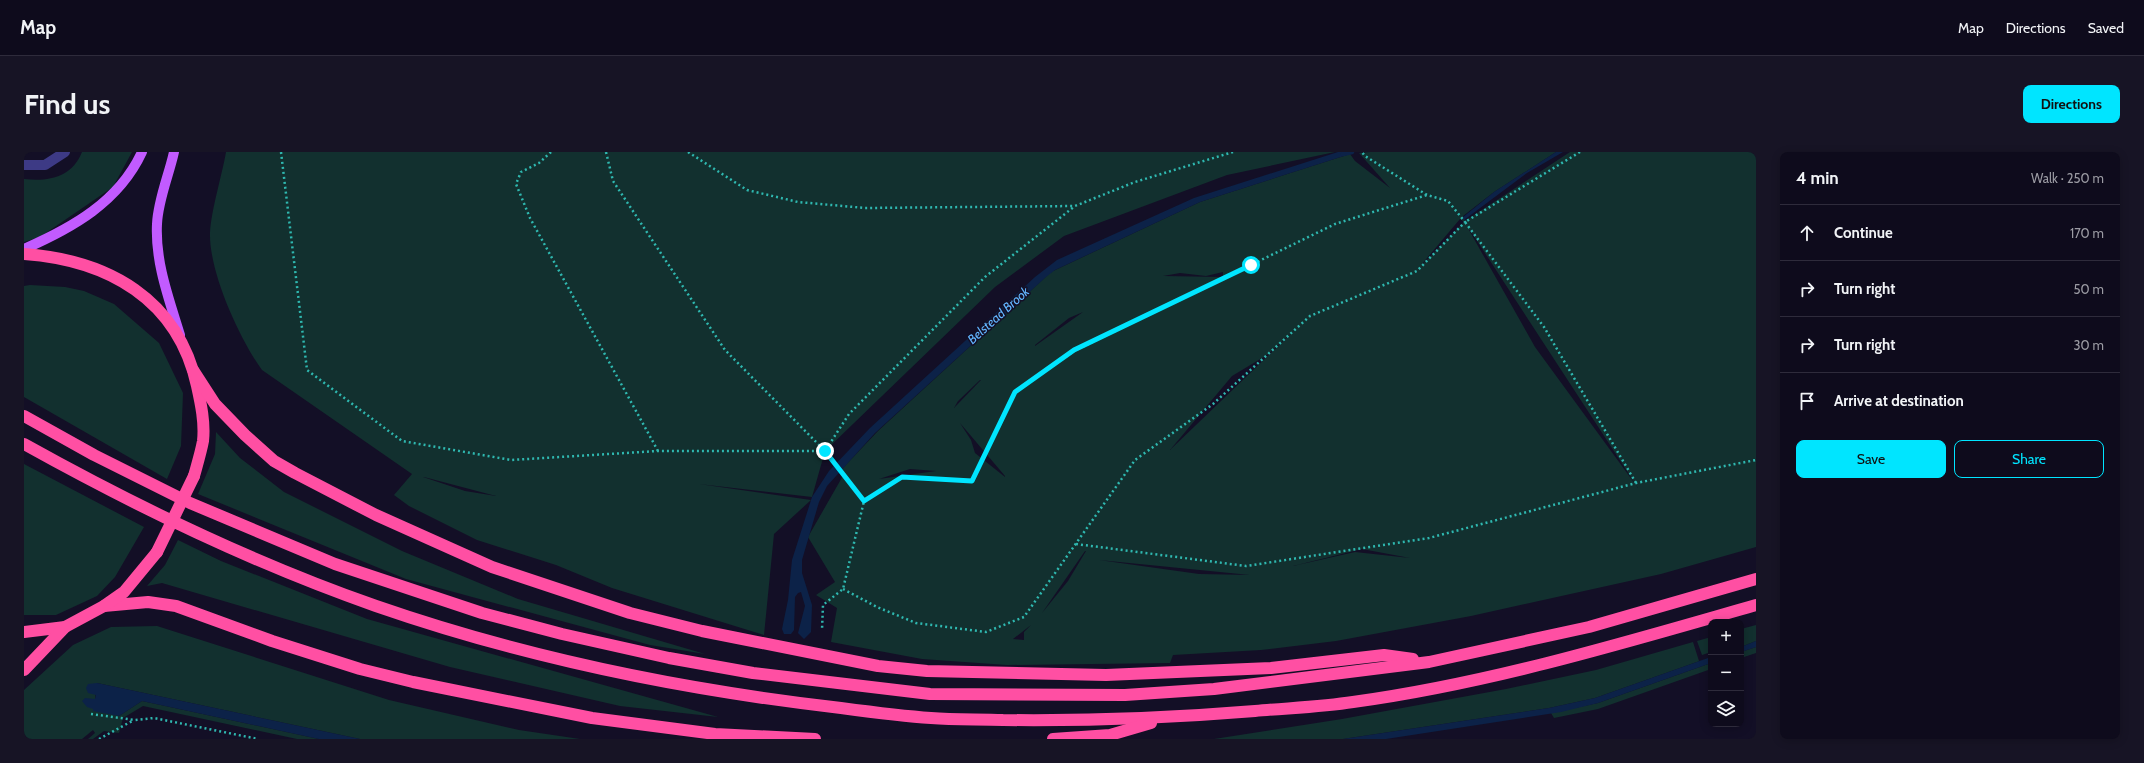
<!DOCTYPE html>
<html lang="en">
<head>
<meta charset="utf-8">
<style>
	:root { --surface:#0e0b1c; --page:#171425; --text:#f1f3f6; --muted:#9b9ba3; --line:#2e2b3b; --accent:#00e5ff }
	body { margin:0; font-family:Cabin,sans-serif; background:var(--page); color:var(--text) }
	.controls { position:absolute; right:12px; bottom:12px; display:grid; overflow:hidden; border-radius:8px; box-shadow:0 2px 10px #0003 }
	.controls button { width:36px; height:36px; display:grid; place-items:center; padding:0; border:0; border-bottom:1px solid var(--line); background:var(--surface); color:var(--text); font:20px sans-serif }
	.stop { position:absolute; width:12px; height:12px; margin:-9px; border:3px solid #00e5ff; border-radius:50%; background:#fff }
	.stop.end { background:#00e5ff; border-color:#fff; box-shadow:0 1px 4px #0008 }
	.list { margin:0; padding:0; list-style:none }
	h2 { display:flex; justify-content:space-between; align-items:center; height:52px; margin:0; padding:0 16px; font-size:17px }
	h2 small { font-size:13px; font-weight:400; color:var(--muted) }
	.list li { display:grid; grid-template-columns:26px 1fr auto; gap:12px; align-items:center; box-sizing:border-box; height:56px; padding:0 16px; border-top:1px solid var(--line) }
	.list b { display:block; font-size:15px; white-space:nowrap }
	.list em { font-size:13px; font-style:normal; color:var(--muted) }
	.actions { display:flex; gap:8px; padding:12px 16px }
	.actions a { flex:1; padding:9px 0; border:1px solid var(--accent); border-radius:8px; text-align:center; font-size:14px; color:var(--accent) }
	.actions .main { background:var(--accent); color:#111 }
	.icon { flex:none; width:22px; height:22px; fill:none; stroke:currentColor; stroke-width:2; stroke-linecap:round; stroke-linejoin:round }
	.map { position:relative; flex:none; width:1732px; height:587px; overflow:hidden; border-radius:8px }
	header { display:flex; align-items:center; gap:24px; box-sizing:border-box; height:56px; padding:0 20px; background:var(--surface); border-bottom:1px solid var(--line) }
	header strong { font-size:19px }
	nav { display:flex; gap:22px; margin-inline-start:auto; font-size:14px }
	.intro { display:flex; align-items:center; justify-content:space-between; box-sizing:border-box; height:96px; padding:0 24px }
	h1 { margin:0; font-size:28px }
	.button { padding:10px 18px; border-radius:8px; background:var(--accent); color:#111; font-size:14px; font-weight:700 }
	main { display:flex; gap:24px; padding:0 24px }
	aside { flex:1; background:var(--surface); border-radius:8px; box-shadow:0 2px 10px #0003 }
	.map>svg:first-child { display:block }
</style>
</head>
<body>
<header>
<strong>Map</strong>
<nav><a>Map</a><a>Directions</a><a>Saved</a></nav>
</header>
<div class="intro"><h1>Find us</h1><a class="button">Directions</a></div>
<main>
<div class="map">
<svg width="1732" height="587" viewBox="0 0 1732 587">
	<rect width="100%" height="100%" fill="#130f26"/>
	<g fill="#12302f" fill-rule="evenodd">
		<path d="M58,0h50l-19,35 -73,50 -16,5v-63c25,3 48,-2 58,-27z"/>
		<path d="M202,0h1109l-108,23 -163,61 -69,51 -170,164 -13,46 -113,-13 112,16 -37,34 -10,101 -152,-47 -56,-23 -79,-25 -68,-34 -15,-11 18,-21 -150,-104c-23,-32 -53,-98 -52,-137 1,-22 12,-58 16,-81zM399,325h1l72,19 -31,-5z"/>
		<path d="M1346,0h186l-62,40 -31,24 2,5 105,-69h186v395l-95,27 -190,42 -135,25 -75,9 -88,5 -3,8 -163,2 -85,-6 -91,-17 6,-34 -21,-13 19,-13 -27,-45 36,-63 -3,-4 37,-39 173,-159 149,-70 150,-48 5,7 35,27 -31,-35zM1436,67l4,3 -42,43v-1zM1445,78h1l168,258 -103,-141zM1199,120v5l-60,-1 17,-3 26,3zM1059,160l-48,34v-1l34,-27zM1273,176l-127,122 62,-74 35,-21zM956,228h1l-27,28 4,-7zM936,271l45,53v1l-30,-24 -4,-13zM886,317l26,2 -57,8zM1338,397l48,9 -55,-6 -62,14zM1062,399l-18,30 -26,32 43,-62zM1075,408l151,15h1l-52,-1zM1007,473l-7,7v8l-11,-1z"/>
		<polygon points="6,133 41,135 60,139 90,152 135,191 159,241 157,294 143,327 0,245 0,134"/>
		<polygon points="192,280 216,306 260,340 378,399 494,447 681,502 626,493 382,427 174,342 191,302"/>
		<polygon points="0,312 120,375 91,425 73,444 32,463 0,463"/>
		<polygon points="154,388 197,409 343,467 694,565 596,554 426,515 138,431 123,434 141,413"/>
		<polygon points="1732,473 1732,489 1717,495 1717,477"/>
		<polygon points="133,474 365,548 495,578 556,587 336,587 73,531 71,547 95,564 118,549 295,587 273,587 119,554 99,566 95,581 80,579 69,587 64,587 71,581 69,578 58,587 0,587 0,538 49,493 87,475"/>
		<polygon points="1687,485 1687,500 1678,503 1673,489"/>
		<polygon points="1669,490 1675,509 1687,505 1571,546 1525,556 1319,587 1190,587 1318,567 1482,537 1572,518"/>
		<polygon points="1732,495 1732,501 1717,506 1717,500"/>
		<polygon points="1687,511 1687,517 1574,557 1530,566 1527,561 1574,551"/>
	</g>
	<g fill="#0c2248">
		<polygon points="1314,0 1323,0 1326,2 1176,50 1031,118 1022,125 851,281 803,334 795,350 778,408 778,421 788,453 787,480 780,487 774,481 781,454 777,440 774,441 771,445 770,478 767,482 760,482 758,477 764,448 768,408 788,345 805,319 846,276 1011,125 1033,108 1170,46"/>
		<polygon points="1532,0 1539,0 1503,21 1440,68 1438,66 1470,40"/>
		<polygon points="1732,489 1732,495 1717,500 1717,495"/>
		<polygon points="1687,505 1687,511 1574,551 1537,560 1362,587 1319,587 1525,556 1571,546"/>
		<polygon points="73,531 336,587 295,587 118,549 95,564 69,559 69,557 63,555 58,549 61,546 71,547 72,543 64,541 62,536 64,532"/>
	</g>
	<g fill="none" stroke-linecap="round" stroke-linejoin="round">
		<polyline stroke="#0c2248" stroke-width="4.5" points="1319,2 1328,0"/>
		<g stroke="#2fb8b0" stroke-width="2.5" stroke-dasharray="2 3" stroke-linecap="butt">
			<polyline points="257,0 283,218 378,289 487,308 634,299 801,299 825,262 961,125 1051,54 1111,30 1209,0"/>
			<polyline points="527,0 515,11 497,20 492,32 506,66 634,299"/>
			<polyline points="582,0 589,29 701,198 801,299 840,349 819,437 799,453 798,478"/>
			<polyline points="664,0 723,38 774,50 841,56 1051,54"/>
			<polyline points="1556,0 1441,70 1520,175 1612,331"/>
			<polyline points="840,349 878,325 948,329 991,240 1050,199 1311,72 1403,43"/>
			<polyline points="1052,392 1222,414 1405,386 1612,331 1732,308"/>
			<polyline points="819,437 853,455 892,471 962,480 1000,465 1111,308 1189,252 1286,164 1393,119 1441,70 1424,49 1403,43 1341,4 1338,0"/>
			<polyline points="67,562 111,568 130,566 234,587"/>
			<polyline points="75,587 110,568"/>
		</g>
		<polyline stroke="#3d3a85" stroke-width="10" points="0,13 21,13 41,0"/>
		<g stroke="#c25bff" stroke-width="10">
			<path d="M150,0c-5,23 -16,48 -17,72 -2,38 12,75 23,111"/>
			<path d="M0,97c48,-21 95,-47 118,-97"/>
		</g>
		<g stroke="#ff4fa3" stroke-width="12">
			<path d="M0,102c84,6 154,45 173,132 4,18 8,37 6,55 -2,11 -6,24 -9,35"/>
			<polyline points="169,218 191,252 221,283 250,309 271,321 352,363 468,415 606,461 678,479 854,514 903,519 1082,523 1247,516 1360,503 1389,507"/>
			<polyline points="0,264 70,303 166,351 311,412 458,461 538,482 645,506 729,521 906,542 1101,543 1190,537 1405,510 1565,475 1732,427"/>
			<path d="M0,292c113,63 229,119 352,162 150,52 307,84 465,102 30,4 60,8 90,10 24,2 48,1 72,2 85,1 167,-2 252,-9 32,-3 66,-4 98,-9 138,-19 270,-59 403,-97"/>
			<polyline points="80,454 124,450 152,454 248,489 336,517 389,530 568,566 691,582 791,587"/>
			<polyline points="0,480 41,475 80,454 100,440 133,400"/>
			<polyline points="0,518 41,475"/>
			<polyline points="1029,587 1086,583 1127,571"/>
		</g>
		<polyline stroke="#ff4fa3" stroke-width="12" points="133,400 170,324"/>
	</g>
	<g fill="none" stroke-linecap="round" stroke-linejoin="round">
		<polyline stroke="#00e5ff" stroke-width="5" points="801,299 840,349 878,325 948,329 991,240 1050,198 1227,113"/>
	</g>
	<g text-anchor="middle" stroke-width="3" stroke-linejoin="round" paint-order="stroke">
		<g font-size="13" font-style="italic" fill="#62b6ff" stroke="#130f26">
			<text transform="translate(974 163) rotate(-42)" y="5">Belstead Brook</text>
		</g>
	</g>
</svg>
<div class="controls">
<button>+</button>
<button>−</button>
<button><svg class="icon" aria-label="layers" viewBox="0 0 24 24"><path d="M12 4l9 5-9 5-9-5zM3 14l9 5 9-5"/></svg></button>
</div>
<div class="stop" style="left:1227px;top:113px"></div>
<div class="stop end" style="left:801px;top:299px"></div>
</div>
<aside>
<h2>4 min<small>Walk · 250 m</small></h2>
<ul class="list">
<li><svg class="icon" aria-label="ahead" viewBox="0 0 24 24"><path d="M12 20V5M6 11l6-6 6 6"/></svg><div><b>Continue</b></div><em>170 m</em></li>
<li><svg class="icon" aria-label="right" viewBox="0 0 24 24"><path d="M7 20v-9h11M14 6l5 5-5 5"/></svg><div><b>Turn right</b></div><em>50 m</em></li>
<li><svg class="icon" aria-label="right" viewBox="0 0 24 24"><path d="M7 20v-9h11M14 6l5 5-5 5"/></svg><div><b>Turn right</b></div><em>30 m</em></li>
<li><svg class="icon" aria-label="arrive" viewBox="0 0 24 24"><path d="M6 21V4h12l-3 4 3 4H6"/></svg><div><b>Arrive at destination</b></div></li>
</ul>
<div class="actions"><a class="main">Save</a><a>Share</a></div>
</aside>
</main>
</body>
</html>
